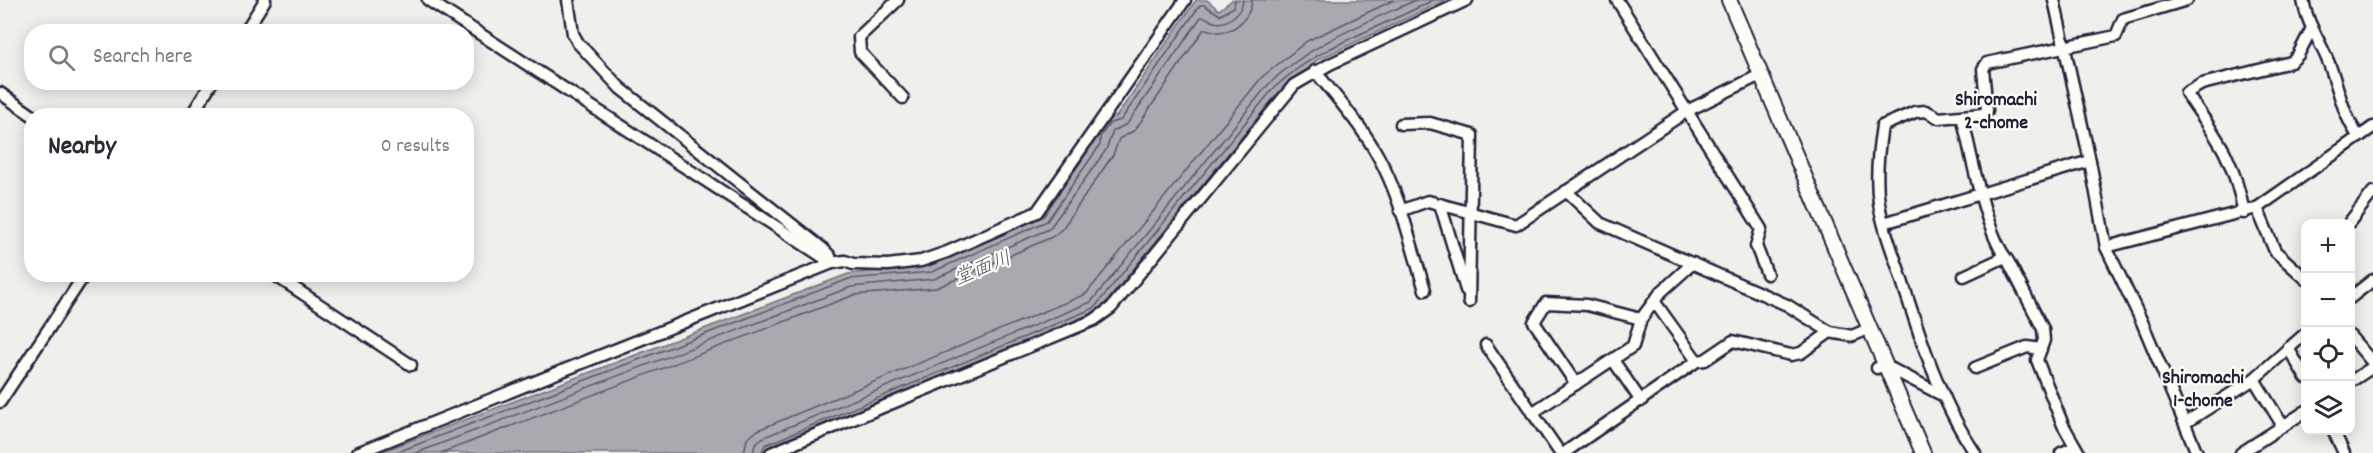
<!DOCTYPE html>
<html lang="en">
<head>
<meta charset="utf-8">
<style>
	:root { --surface:#fff; --page:#f7f7f7; --text:#2b2b33; --muted:#7c7c81; --line:#e1e1e2 }
	body { margin:0; font-family:Dekko,"Klee One",sans-serif; background:var(--page); color:var(--text) }
	.controls { position:absolute; right:18px; bottom:18px; display:grid; overflow:hidden; border-radius:12px; box-shadow:0 3px 15px #0003 }
	.controls button { width:54px; height:54px; display:grid; place-items:center; padding:0; border:0; border-bottom:2px solid var(--line); background:var(--surface); color:var(--text); font:30px sans-serif }
	.list { margin:0; padding:0; list-style:none }
	h2 { display:flex; justify-content:space-between; align-items:center; height:78px; margin:0; padding:0 24px; font-size:26px }
	h2 small { font-size:20px; font-weight:400; color:var(--muted) }
	.icon { flex:none; width:33px; height:33px; fill:none; stroke:currentColor; stroke-width:2; stroke-linecap:round; stroke-linejoin:round }
	.map { position:relative; flex:none; width:2373px; height:453px; overflow:hidden }
	.search { position:absolute; background:var(--surface); box-shadow:0 3px 15px #0003; left:24px; top:24px; width:450px; height:66px; display:flex; align-items:center; gap:15px; box-sizing:border-box; padding:0 21px; border-radius:24px; color:var(--muted); font-size:22px }
	.panel { position:absolute; background:var(--surface); box-shadow:0 3px 15px #0003; left:24px; top:108px; width:450px; height:174px; border-radius:24px }
	.map>svg:first-child { display:block }
</style>
</head>
<body>
<div class="map">
<svg width="2373" height="453" viewBox="0 0 2373 453">
	<rect width="100%" height="100%" fill="#f0efec"/>
	<filter id="ink" filterUnits="userSpaceOnUse"><feTurbulence type="fractalNoise" baseFrequency=".0167" numOctaves="2"/><feDisplacementMap in="SourceGraphic" scale="12" xChannelSelector="R" yChannelSelector="G"/><feConvolveMatrix kernelMatrix="1 2 1 2 8 2 1 2 1" color-interpolation-filters="sRGB"/></filter>
	<g filter="url(#ink)">
		<path fill="#a9a9b0" stroke="#737381" stroke-width="1.5" d="M1196,0h11l12,10 13,-10h214l-129,60c-9,13 -27,22 -40,34l-180,219 -337,140h-382l470,-179 82,-8 114,-50 51,-75 -2,-4 16,-24 7,4z"/>
		<g fill="none" stroke-linecap="round" stroke-linejoin="round">
			<g stroke="#58586a" stroke-width="1.5">
				<polyline points="395,453 849,279 932,272 1047,221 1100,145 1100,137 1110,123 1121,120 1200,5 1204,5 1220,15 1234,7 1235,0"/>
				<path d="M416,453l435,-166 83,-8 115,-50 57,-79 7,-19 14,-7 74,-107c6,-1 7,3 13,5 13,4 28,-10 29,-22"/>
				<path d="M441,453l413,-158 82,-7 116,-51 10,-8 51,-74 6,-16 16,-9 69,-101c4,0 8,2 14,3 17,1 33,-16 34,-32"/>
				<polyline points="744,453 747,439 758,430 1086,294 1262,77 1307,41 1394,0"/>
				<path d="M753,453l2,-9 7,-6 329,-136 176,-216c42,-42 96,-62 149,-86"/>
				<path d="M761,453l4,-8 329,-137 178,-218c49,-47 103,-59 161,-90"/>
			</g>
			<defs>
				<g id="minor">
					<polyline points="428,0 832,263"/>
					<polyline points="568,0 573,34 578,43 620,88 823,249 830,256 832,263"/>
					<polyline points="898,0 859,37 860,52 903,98"/>
					<polyline points="1617,0 1761,229 1756,246 1767,274"/>
					<polyline points="2054,0 2090,161 2106,247 2142,322 2197,453"/>
					<path d="M2303,0c4,25 20,45 28,69 9,24 12,46 28,68"/>
					<polyline points="245,32 265,0"/>
					<path d="M1315,71c22,27 46,54 63,85 23,41 33,90 47,134"/>
					<polyline points="0,93 33,116"/>
					<polyline points="191,116 212,82"/>
					<path d="M1962,116c9,37 23,117 46,145l35,68 1,11 -7,20 26,65 16,28"/>
					<polyline points="1401,124 1430,123 1472,135 1469,302"/>
					<polyline points="1566,191 1600,223 1787,305 1830,332 1852,336 1868,329"/>
					<polyline points="1440,204 1466,290"/>
					<polyline points="2257,208 2275,251 2306,279"/>
					<polyline points="1400,211 1428,201 1516,225 1687,111 1760,75"/>
					<path d="M2244,213c-11,-57 -26,-74 -58,-120l16,-9 89,-22 7,-7 14,-27"/>
					<polyline points="1884,223 2090,161"/>
					<polyline points="2348,224 2373,192"/>
					<polyline points="2106,247 2257,208 2373,127"/>
					<polyline points="273,274 411,365"/>
					<polyline points="1964,276 2005,257"/>
					<polyline points="2350,298 2373,280"/>
					<polyline points="1654,301 1697,361"/>
					<polyline points="2350,336 2373,363"/>
					<polyline points="1486,345 1560,453"/>
					<polyline points="2288,348 2306,378"/>
					<polyline points="1613,360 1641,401"/>
					<polyline points="1877,368 1884,365 1944,396"/>
					<polyline points="1975,368 2027,347 2041,349"/>
					<polyline points="2254,379 2283,426"/>
					<polyline points="2350,382 2373,367"/>
					<polyline points="1576,384 1534,322 1546,303 1587,305 1641,319"/>
					<polyline points="0,402 85,274"/>
					<polyline points="1532,413 1633,346 1641,319 1661,292 1693,263"/>
					<polyline points="2185,423 2254,379 2306,333"/>
					<polyline points="2333,430 2344,453"/>
					<polyline points="357,453 832,263 845,261 853,264 888,265 921,261 947,252 1037,212 1185,0"/>
					<polyline points="771,453 1094,320 1111,308 1294,85 1330,64 1467,0"/>
					<polyline points="1564,453 1697,361 1705,360 1733,341 1791,355 1801,353 1830,332"/>
					<path d="M1975,453c-37,-55 -57,-122 -77,-185 -7,-21 -16,-43 -19,-65 -4,-26 -1,-52 3,-77l33,-14 11,-1 13,7 44,-4 4,-3 -4,-42 4,-6 129,-27 7,-17 64,-19"/>
					<polyline points="2061,453 2075,447"/>
					<polyline points="2241,453 2306,411"/>
				</g>
				<polyline id="tertiary" points="1729,0 1923,453"/>
			</defs>
			<use href="#minor" stroke="#22223b" stroke-width="15"/>
			<use href="#tertiary" stroke="#22223b" stroke-width="18"/>
			<use href="#minor" stroke="#fdfcf7" stroke-width="10"/>
			<use href="#tertiary" stroke="#fdfcf7" stroke-width="14"/>
		</g>
	</g>
	<g text-anchor="middle" stroke-width="4.5" stroke-linejoin="round" paint-order="stroke">
		<g font-size="20" font-weight="bold" fill="#22223b" stroke="#fdfcf7">
			<text x="1996" y="105">Shiromachi<tspan x="1996" dy="23">2-chome</tspan></text>
			<text x="2203" y="383">Shiromachi<tspan x="2203" dy="23">1-chome</tspan></text>
		</g>
		<g font-size="20" font-style="italic" fill="#58586a" stroke="#fdfcf7">
			<text transform="translate(982 267) rotate(-22)" y="7">堂面川</text>
		</g>
	</g>
</svg>
<div class="controls">
<button>+</button>
<button>−</button>
<button><svg class="icon" aria-label="locate" viewBox="0 0 24 24"><circle cx="12" cy="12" r="6"/><path d="M12 2v4M12 18v4M2 12h4M18 12h4"/></svg></button>
<button><svg class="icon" aria-label="layers" viewBox="0 0 24 24"><path d="M12 4l9 5-9 5-9-5zM3 14l9 5 9-5"/></svg></button>
</div>
<div class="search"><svg class="icon" aria-label="search" viewBox="0 0 24 24"><circle cx="10" cy="10" r="6"/><path d="M15 15l6 6"/></svg>Search here</div>
<section class="panel">
<h2>Nearby<small>0 results</small></h2>
<ul class="list">
</ul>
</section>
</div>
</body>
</html>
